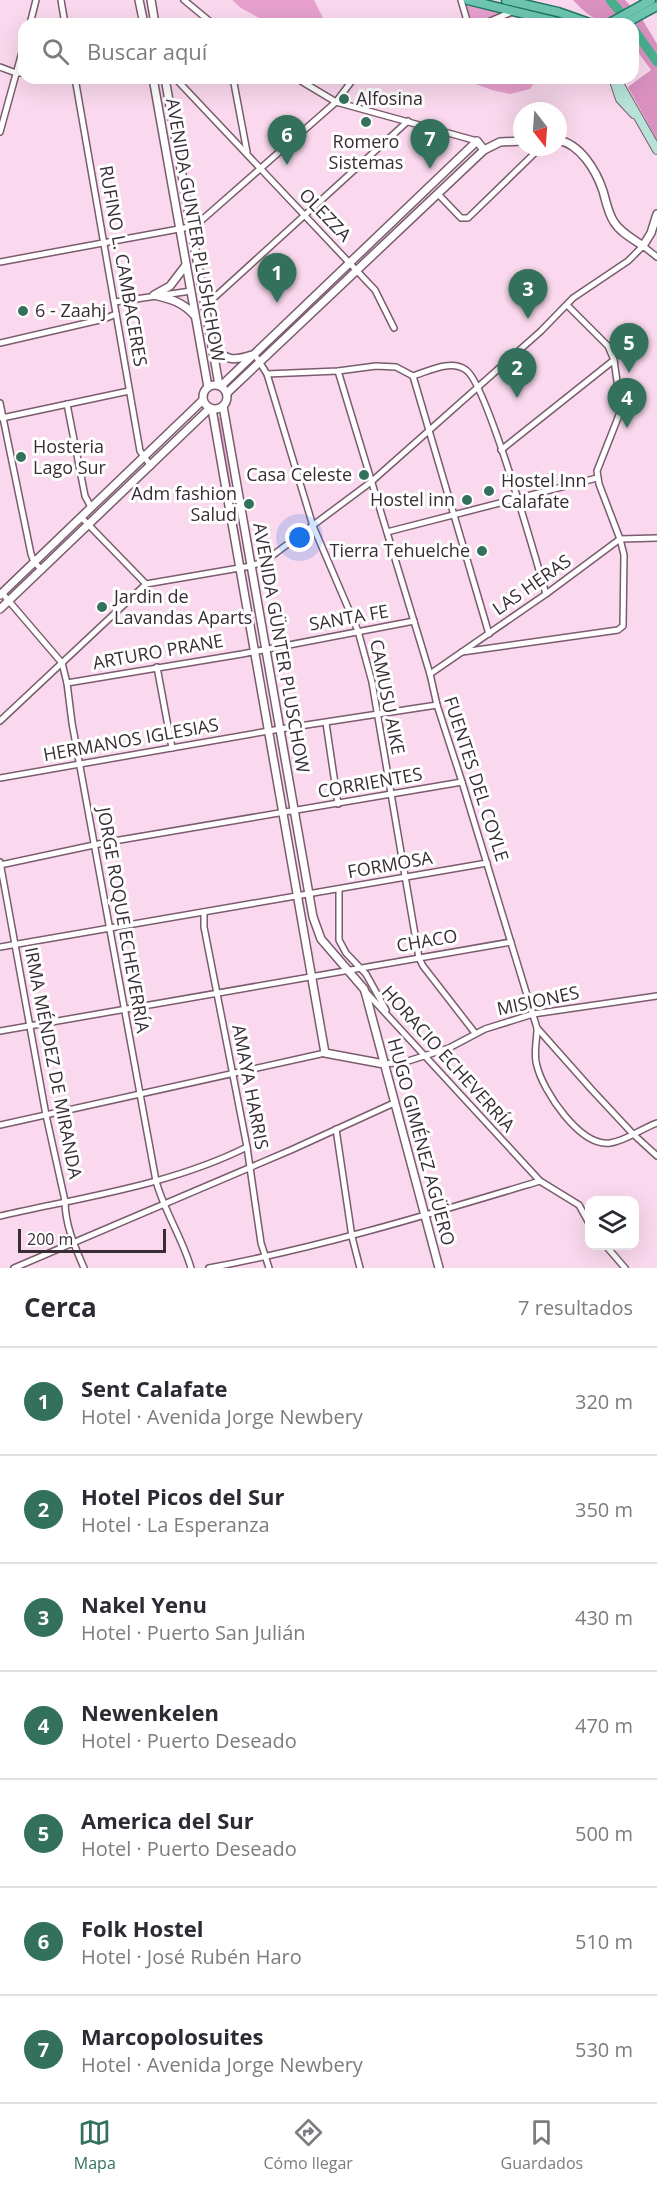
<!DOCTYPE html>
<html lang="es">
<head>
<meta charset="utf-8">
<style>
	:root { --surface:#fff; --page:#f7f7f7; --text:#2b2b33; --muted:#7c7c81; --line:#e1e1e2; --accent:#34715d }
	body { margin:0; font-family:"Open Sans",sans-serif; background:var(--page); color:var(--text) }
	.controls { position:absolute; right:18px; bottom:18px; display:grid; overflow:hidden; border-radius:12px; box-shadow:0 6px 24px #0002 }
	.controls button { width:54px; height:54px; display:grid; place-items:center; padding:0; border:0; border-bottom:2px solid var(--line); background:var(--surface); color:var(--text); font:30px sans-serif }
	.compass { position:absolute; left:513px; top:102px; width:54px; height:54px; border-radius:50%; background:var(--surface); box-shadow:0 6px 24px #0002; rotate:163deg }
	.scale { position:absolute; left:18px; bottom:15px; width:148px; box-sizing:border-box; padding-left:6px; border:3px solid #392d35; border-top:0; font-size:16px; line-height:21px; white-space:nowrap; color:#392d35; -webkit-text-stroke:4px #fff; paint-order:stroke }
	.you { position:absolute; left:300px; top:538px; width:21px; height:21px; margin:-15px; border:4px solid #fff; border-radius:50%; background:#1a73e8; box-shadow:0 0 0 9px #1a73e833 }
	.badge { display:grid; place-items:center; width:39px; height:39px; border-radius:50%; background:var(--accent); color:#fff; font-size:20px; font-weight:700 }
	.pin { position:absolute; translate:-50% -50px; filter:drop-shadow(0 2px 3px #0008) }
	.pin::after { content:''; position:absolute; top:32px; width:21px; height:18px; background:inherit; clip-path:polygon(0 0,100% 0,50% 100%) }
	.list { margin:0; padding:0; list-style:none }
	h2 { display:flex; justify-content:space-between; align-items:center; height:78px; margin:0; padding:0 24px; font-size:26px }
	h2 small { font-size:20px; font-weight:400; color:var(--muted) }
	.list li { display:grid; grid-template-columns:39px 1fr auto; gap:18px; align-items:center; box-sizing:border-box; height:108px; padding:0 24px; border-top:2px solid var(--line) }
	.list b { display:block; font-size:22px; white-space:nowrap }
	.list p { margin:0; font-size:20px; white-space:nowrap; color:var(--muted) }
	.list em { font-size:20px; font-style:normal; color:var(--muted) }
	.icon { flex:none; width:33px; height:33px; fill:none; stroke:currentColor; stroke-width:2; stroke-linecap:round; stroke-linejoin:round }
	.map { position:relative; flex:none; width:657px; height:1268px; overflow:hidden }
	.search { position:absolute; background:var(--surface); box-shadow:0 6px 24px #0002; left:18px; right:18px; top:18px; height:66px; display:flex; align-items:center; gap:15px; box-sizing:border-box; padding:0 21px; border-radius:18px; color:var(--muted); font-size:22px }
	.sheet { height:834px; background:var(--surface) }
	nav { display:flex; justify-content:space-around; align-items:center; box-sizing:border-box; height:84px; border-top:2px solid var(--line); background:var(--surface); font-size:16px; color:var(--muted) }
	nav a { display:grid; justify-items:center; gap:3px }
	nav .on { color:var(--accent) }
	.map>svg:first-child { display:block }
</style>
</head>
<body>
<div class="map">
<svg width="657" height="1268" viewBox="0 0 657 1268">
	<rect width="100%" height="100%" fill="#fad8ed"/>
	<g fill="#e7a0ce">
		<polygon points="232,0 314,0 326,24 270,24 241,8"/>
		<polygon points="464,3 466,2 506,12 479,24 471,24"/>
		<polygon points="459,78 537,78 530,89 510,94 492,90"/>
		<polygon points="217,417 220,418 244,563 243,563"/>
	</g>
	<path fill="#da91c1" d="M573,0h52l17,19 15,25v96l-29,-53 23,-17 -18,-25v-21c-31,0 -38,-1 -60,-24z"/>
	<g fill="none" stroke-linecap="round" stroke-linejoin="round">
		<g stroke="#49b08f" stroke-width="9">
			<polyline points="610,0 628,21"/>
			<polyline points="633,28 657,62"/>
		</g>
		<defs>
			<g id="minor">
				<polyline points="61,0 65,24"/>
				<polyline points="184,0 213,24"/>
				<polyline points="461,0 468,24"/>
				<polyline points="30,24 36,0"/>
				<polyline points="483,24 512,12"/>
				<polyline points="0,67 16,73 24,73"/>
				<polyline points="75,78 140,451 151,466"/>
				<polyline points="175,78 375,290 394,328"/>
				<polyline points="233,78 247,152"/>
				<polyline points="296,78 336,102 477,141"/>
				<polyline points="0,132 24,45"/>
				<polyline points="438,194 461,218 468,218 541,147"/>
				<polyline points="0,262 195,226 336,102 354,78"/>
				<polyline points="115,302 191,291"/>
				<polyline points="205,306 408,121"/>
				<polyline points="0,343 104,319 116,314"/>
				<polyline points="255,355 267,374 313,526 358,631 372,682 419,958 423,966 475,1033"/>
				<polyline points="338,371 430,674 437,705 462,782 537,1028 592,1090 633,1134 657,1156"/>
				<path d="M267,374l71,-3 38,-5 20,1 17,9c16,-5 38,-17 53,-6 21,14 70,190 80,224"/>
				<polyline points="413,376 489,634"/>
				<polyline points="0,403 31,554 34,562 42,570"/>
				<polyline points="67,404 85,496 91,507"/>
				<polyline points="2,418 129,391"/>
				<polyline points="501,450 614,360"/>
				<polyline points="81,517 146,584"/>
				<polyline points="387,532 597,478"/>
				<path d="M2,593l60,70 5,20 5,40 84,458c8,30 26,56 35,87"/>
				<polyline points="462,652 618,630 623,626 624,555 620,539 599,484 597,471 621,410 614,360 608,346 567,305"/>
				<polyline points="157,667 172,748"/>
				<polyline points="430,674 546,594 620,539 657,538"/>
				<polyline points="67,683 242,654 414,621"/>
				<polyline points="0,721 146,584 251,566 265,561 371,482 541,331 573,298 628,261 643,246 657,257"/>
				<polyline points="326,723 338,804"/>
				<polyline points="0,778 280,729 437,705"/>
				<path d="M0,862l46,253 19,86c0,24 10,46 19,67"/>
				<polyline points="0,865 108,842 462,782"/>
				<polyline points="339,889 339,940 346,953 366,974 386,1010"/>
				<polyline points="204,912 204,927 247,1147 261,1243 269,1268"/>
				<polyline points="0,947 487,863"/>
				<polyline points="366,992 540,1181 579,1205 590,1225"/>
				<path d="M537,1029c0,13 -4,25 0,37 6,25 43,81 73,77 16,-2 32,-15 47,-20"/>
				<polyline points="0,1031 511,942"/>
				<polyline points="384,1064 405,1062 449,1048 485,1029 533,1014 657,996"/>
				<polyline points="0,1125 325,1053"/>
				<polyline points="336,1129 352,1237 360,1268"/>
				<path d="M0,1216c83,-19 171,-31 247,-69"/>
				<polyline points="606,1246 625,1268"/>
				<polyline points="14,1268 291,1150 394,1103"/>
				<path d="M209,1268c113,-21 221,-54 331,-87"/>
			</g>
			<g id="tertiary">
				<polyline points="139,0 144,24"/>
				<polyline points="151,0 155,24"/>
				<polyline points="153,78 208,387"/>
				<polyline points="165,78 219,385"/>
				<path d="M558,140c22,4 38,30 45,51 3,10 5,22 11,31 6,10 19,17 29,24l8,-13 6,-19"/>
				<path d="M186,265l-16,21 -16,9c17,4 29,7 41,21"/>
				<path d="M212,346c14,15 22,15 40,9"/>
				<circle cx="215" cy="397" r="12"/>
				<polyline points="221,386 477,141 484,150"/>
				<polyline points="227,393 484,150 500,142 522,141"/>
				<polyline points="223,406 313,917 321,939 364,989 366,995 439,1268"/>
				<polyline points="212,409 325,1053 384,1064"/>
				<polyline points="0,595 203,400"/>
				<polyline points="0,609 210,408"/>
			</g>
			<g id="secondary">
				<polyline points="613,78 620,99 634,114"/>
				<polyline points="616,78 657,150"/>
			</g>
			<g id="primary">
				<polyline points="468,0 566,24"/>
				<polyline points="506,0 558,12 592,24"/>
				<polyline points="608,24 651,0"/>
				<polyline points="624,24 657,6"/>
			</g>
		</defs>
		<use href="#minor" stroke="#795c6e" stroke-width="8"/>
		<use href="#tertiary" stroke="#795c6e" stroke-width="10"/>
		<use href="#secondary" stroke="#795c6e" stroke-width="10"/>
		<use href="#primary" stroke="#1c7762" stroke-width="11"/>
		<use href="#minor" stroke="#fff" stroke-width="5"/>
		<use href="#tertiary" stroke="#fff" stroke-width="7"/>
		<use href="#secondary" stroke="#b6e2d7" stroke-width="8"/>
		<use href="#primary" stroke="#6dc5b0" stroke-width="8"/>
	</g>
	<g fill="#34715d" stroke="#fff" stroke-width="2">
		<circle cx="344" cy="99" r="6"/>
		<circle cx="366" cy="122" r="6"/>
		<circle cx="23" cy="311" r="6"/>
		<circle cx="21" cy="457" r="6"/>
		<circle cx="364" cy="475" r="6"/>
		<circle cx="489" cy="491" r="6"/>
		<circle cx="467" cy="500" r="6"/>
		<circle cx="249" cy="504" r="6"/>
		<circle cx="482" cy="551" r="6"/>
		<circle cx="102" cy="607" r="6"/>
	</g>
	<g text-anchor="middle" stroke-width="6" stroke-linejoin="round" paint-order="stroke">
		<g font-size="18" fill="#392d35" stroke="#fff" text-anchor="start">
			<text x="356" y="105">Alfosina</text>
			<text x="366" y="148" text-anchor="middle">Romero<tspan x="366" dy="21">Sistemas</tspan></text>
			<text x="35" y="317">6 - Zaahj</text>
			<text x="33" y="453">Hosteria<tspan x="33" dy="21">Lago Sur</tspan></text>
			<text x="352" y="481" text-anchor="end">Casa Celeste</text>
			<text x="501" y="487">Hostel Inn<tspan x="501" dy="21">Calafate</tspan></text>
			<text x="237" y="500" text-anchor="end">Adm fashion<tspan x="237" dy="21">Salud</tspan></text>
			<text x="455" y="506" text-anchor="end">Hostel inn</text>
			<text x="470" y="557" text-anchor="end">Tierra Tehuelche</text>
			<text x="114" y="603">Jardin de<tspan x="114" dy="21">Lavandas Aparts</tspan></text>
		</g>
		<g font-size="18" fill="#392d35" stroke="#fff">
			<text transform="translate(325 215) rotate(46)" y="6">OLEZZA</text>
			<text transform="translate(195 230) rotate(80)" y="6">AVENIDA GUNTER PLUSHCHOW</text>
			<text transform="translate(123 266) rotate(80)" y="6">RUFINO L. CAMBACERES</text>
			<text transform="translate(532 585) rotate(-35)" y="6">LAS HERAS</text>
			<text transform="translate(349 618) rotate(-10)" y="6">SANTA FE</text>
			<text transform="translate(281 648) rotate(80)" y="6">AVENIDA GÜNTER PLUSCHOW</text>
			<text transform="translate(158 652) rotate(-10)" y="6">ARTURO PRANE</text>
			<text transform="translate(387 697) rotate(79)" y="6">CAMUSU AIKE</text>
			<text transform="translate(131 740) rotate(-10)" y="6">HERMANOS IGLESIAS</text>
			<text transform="translate(476 779) rotate(72)" y="6">FUENTES DEL COYLE</text>
			<text transform="translate(370 783) rotate(-10)" y="6">CORRIENTES</text>
			<text transform="translate(390 865) rotate(-10)" y="6">FORMOSA</text>
			<text transform="translate(123 920) rotate(80)" y="6">JORGE ROQUE ECHEVERRÍA</text>
			<text transform="translate(427 941) rotate(-10)" y="6">CHACO</text>
			<text transform="translate(538 1001) rotate(-12)" y="6">MISIONES</text>
			<text transform="translate(448 1059) rotate(48)" y="6">HORACIO ECHEVERRÍA</text>
			<text transform="translate(53 1063) rotate(79)" y="6">IRMA MÉNDEZ DE MIRANDA</text>
			<text transform="translate(250 1087) rotate(79)" y="6">AMAYA HARRIS</text>
			<text transform="translate(421 1142) rotate(75)" y="6">HUGO GIMÉNEZ AGÜERO</text>
		</g>
	</g>
</svg>
<div class="controls">
<button><svg class="icon" aria-label="layers" viewBox="0 0 24 24"><path d="M12 4l9 5-9 5-9-5zM3 14l9 5 9-5"/></svg></button>
</div>
<svg class="compass" viewBox="-18 -18 36 36"><path d="M0-13l5 13h-10z" fill="#e53935"/><path d="M0 13l5-13h-10z" fill="#7c7c81"/></svg>
<div class="scale">200 m</div>
<div class="you"></div>
<div class="pin badge" style="left:277px;top:303px">1</div>
<div class="pin badge" style="left:517px;top:398px">2</div>
<div class="pin badge" style="left:528px;top:319px">3</div>
<div class="pin badge" style="left:627px;top:428px">4</div>
<div class="pin badge" style="left:629px;top:373px">5</div>
<div class="pin badge" style="left:287px;top:165px">6</div>
<div class="pin badge" style="left:430px;top:169px">7</div>
<div class="search"><svg class="icon" aria-label="search" viewBox="0 0 24 24"><circle cx="10" cy="10" r="6"/><path d="M15 15l6 6"/></svg>Buscar aquí</div>
</div>
<section class="sheet">
<h2>Cerca<small>7 resultados</small></h2>
<ul class="list">
<li><span class="badge">1</span><div><b>Sent Calafate</b><p>Hotel · Avenida Jorge Newbery</p></div><em>320 m</em></li>
<li><span class="badge">2</span><div><b>Hotel Picos del Sur</b><p>Hotel · La Esperanza</p></div><em>350 m</em></li>
<li><span class="badge">3</span><div><b>Nakel Yenu</b><p>Hotel · Puerto San Julián</p></div><em>430 m</em></li>
<li><span class="badge">4</span><div><b>Newenkelen</b><p>Hotel · Puerto Deseado</p></div><em>470 m</em></li>
<li><span class="badge">5</span><div><b>America del Sur</b><p>Hotel · Puerto Deseado</p></div><em>500 m</em></li>
<li><span class="badge">6</span><div><b>Folk Hostel</b><p>Hotel · José Rubén Haro</p></div><em>510 m</em></li>
<li><span class="badge">7</span><div><b>Marcopolosuites</b><p>Hotel · Avenida Jorge Newbery</p></div><em>530 m</em></li>
</ul>
</section>
<nav>
<a class="on"><svg class="icon" aria-label="map" viewBox="0 0 24 24"><path d="M3 6l6-2 6 2 6-2v14l-6 2-6-2-6 2zM9 4v14M15 6v14"/></svg>Mapa</a>
<a><svg class="icon" aria-label="directions" viewBox="0 0 24 24"><path d="M12 3l9 9-9 9-9-9zM9 14v-3h6M13 9l2 2-2 2"/></svg>Cómo llegar</a>
<a><svg class="icon" aria-label="saved" viewBox="0 0 24 24"><path d="M7 4h10v16l-5-4-5 4z"/></svg>Guardados</a>
</nav>
</body>
</html>
